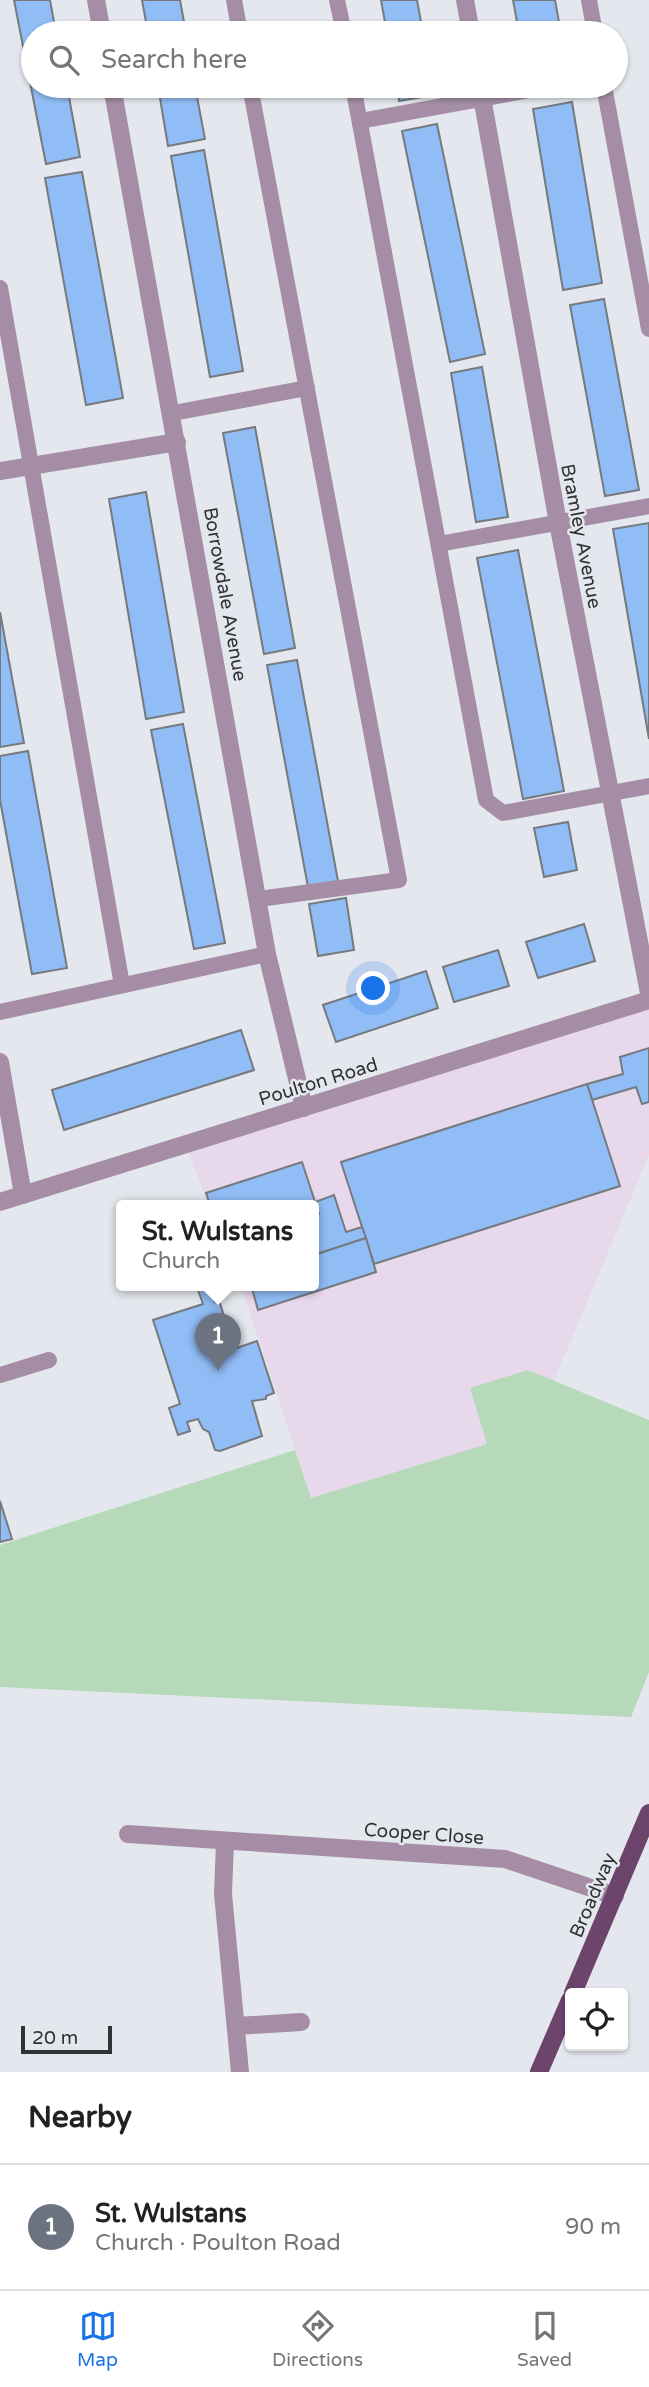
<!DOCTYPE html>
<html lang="en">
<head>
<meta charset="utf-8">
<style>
	:root { --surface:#fff; --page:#f6f6f6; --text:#222; --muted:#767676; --line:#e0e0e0; --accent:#1a73e8 }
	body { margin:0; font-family:"Varela Round",sans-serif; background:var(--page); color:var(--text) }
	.controls { position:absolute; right:21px; bottom:21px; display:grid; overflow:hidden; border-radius:7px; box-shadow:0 2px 5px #0004 }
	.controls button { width:63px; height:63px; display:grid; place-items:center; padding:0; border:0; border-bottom:2px solid var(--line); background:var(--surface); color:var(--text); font:35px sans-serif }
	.scale { position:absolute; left:21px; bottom:18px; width:91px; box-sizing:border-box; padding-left:7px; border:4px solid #313235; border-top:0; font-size:19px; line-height:24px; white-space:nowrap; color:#313235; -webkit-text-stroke:5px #e4e8ee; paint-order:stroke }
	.you { position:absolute; left:374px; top:989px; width:24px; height:24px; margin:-18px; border:5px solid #fff; border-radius:50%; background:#1a73e8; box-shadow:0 0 0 10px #1a73e833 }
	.badge { display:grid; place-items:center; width:46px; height:46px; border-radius:50%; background:var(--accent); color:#fff; font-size:23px; font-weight:700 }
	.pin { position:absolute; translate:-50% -58px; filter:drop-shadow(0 2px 4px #0008) }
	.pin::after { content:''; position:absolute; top:37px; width:24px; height:21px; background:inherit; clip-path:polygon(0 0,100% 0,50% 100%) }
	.popup { position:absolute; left:116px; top:1200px; width:203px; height:91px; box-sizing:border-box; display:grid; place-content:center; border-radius:7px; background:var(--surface); filter:drop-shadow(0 2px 5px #0005); font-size:23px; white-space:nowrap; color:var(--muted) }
	.popup b { font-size:26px; color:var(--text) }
	.popup::after { content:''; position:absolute; left:50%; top:100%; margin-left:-14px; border:14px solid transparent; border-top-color:var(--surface) }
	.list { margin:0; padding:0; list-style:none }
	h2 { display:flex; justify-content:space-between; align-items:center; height:91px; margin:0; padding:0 28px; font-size:30px }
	h2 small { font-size:23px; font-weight:400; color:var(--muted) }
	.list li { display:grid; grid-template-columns:46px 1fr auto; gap:21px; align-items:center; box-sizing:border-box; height:126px; padding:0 28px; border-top:2px solid var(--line) }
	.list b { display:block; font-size:26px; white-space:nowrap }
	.list p { margin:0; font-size:23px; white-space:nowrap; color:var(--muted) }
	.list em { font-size:23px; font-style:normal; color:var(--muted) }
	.icon { flex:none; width:38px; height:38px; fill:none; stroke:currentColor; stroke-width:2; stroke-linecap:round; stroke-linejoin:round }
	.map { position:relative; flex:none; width:649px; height:2072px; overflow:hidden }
	.search { position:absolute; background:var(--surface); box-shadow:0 2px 5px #0004; left:21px; right:21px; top:21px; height:77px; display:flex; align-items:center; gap:18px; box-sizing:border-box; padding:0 24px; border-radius:38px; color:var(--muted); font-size:26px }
	.sheet { height:217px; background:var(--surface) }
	nav { display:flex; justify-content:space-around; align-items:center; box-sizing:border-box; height:98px; border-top:2px solid var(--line); background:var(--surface); font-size:19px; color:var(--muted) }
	nav a { display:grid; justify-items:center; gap:4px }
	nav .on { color:var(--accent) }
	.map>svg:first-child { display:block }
</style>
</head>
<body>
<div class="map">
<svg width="649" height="2072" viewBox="0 0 649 2072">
	<rect width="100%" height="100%" fill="#e4e8ee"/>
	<polygon fill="#e7d8eb" points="649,1000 649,1155 554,1381 528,1370 470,1389 487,1444 311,1498 241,1285 314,1285 314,1205 209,1205 185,1145"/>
	<polygon fill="#b6d9b9" points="528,1370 649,1420 649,1672 631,1717 0,1687 0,1545 295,1450 311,1498 487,1444 470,1388"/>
	<g fill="#91bdf6" stroke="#767a7f" stroke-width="2">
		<polygon points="14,0 50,0 56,33 33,33 33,86 67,86 80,157 46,164"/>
		<polygon points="142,0 180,0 186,33 148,33"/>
		<polygon points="381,0 417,0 423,33 387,33"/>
		<polygon points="513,0 555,0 561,33 519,33"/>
		<polygon points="158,86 195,86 205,139 168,146"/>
		<polygon points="397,86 432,86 434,95 399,101"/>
		<polygon points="572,102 602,283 563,290 533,109"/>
		<polygon points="437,124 485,354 450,362 402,131"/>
		<polygon points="204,150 243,371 210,377 171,156"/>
		<polygon points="82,172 123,398 86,405 45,178"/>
		<polygon points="604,299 639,490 605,496 570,305"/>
		<polygon points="482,367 508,517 476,522 451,373"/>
		<polygon points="255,427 295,648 264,654 223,433"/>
		<polygon points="146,492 184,712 146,719 109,499"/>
		<polygon points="649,523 649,739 613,529"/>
		<polygon points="518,550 564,791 523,799 477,558"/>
		<polygon points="0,612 24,743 0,747"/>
		<polygon points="297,660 338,881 308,887 267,665"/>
		<polygon points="183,724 225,943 194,949 151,730"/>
		<polygon points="28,751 67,968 32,974 0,800 0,756"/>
		<polygon points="568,822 577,870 544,877 534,828"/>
		<polygon points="346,898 354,950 318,956 309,904"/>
		<polygon points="584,924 595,961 538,978 526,942"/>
		<polygon points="498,950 509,986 454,1002 443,967"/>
		<polygon points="426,971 438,1008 336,1042 323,1005"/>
		<polygon points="241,1030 254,1070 64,1130 52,1090"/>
		<polygon points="649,1048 649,1102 642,1104 636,1087 592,1100 587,1084 623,1074 620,1057"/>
		<polygon points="587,1084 620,1186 374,1264 341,1162"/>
		<polygon points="302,1162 319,1214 314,1215 314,1205 210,1205 206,1193"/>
		<polygon points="334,1195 346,1232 362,1227 366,1238 314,1255 314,1215 319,1214 315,1202"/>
		<polygon points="366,1238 376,1272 258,1310 251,1285 314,1285 314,1255"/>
		<polygon points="210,1286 215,1302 219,1300 234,1349 257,1341 274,1393 266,1396 266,1399 252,1401 262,1436 220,1451 215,1450 209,1432 203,1429 198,1419 187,1422 190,1431 178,1435 169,1408 180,1404 153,1320 203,1304 198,1290"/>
		<polygon points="0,1501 12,1539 0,1542"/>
	</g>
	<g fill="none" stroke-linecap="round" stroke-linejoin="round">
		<g stroke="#a58ea5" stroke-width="16">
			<polyline points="234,0 240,33"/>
			<polyline points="337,0 344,33"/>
			<polyline points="589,0 595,33"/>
			<polyline points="250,86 399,880 259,899"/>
			<polyline points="353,86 486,800 503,813 649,786"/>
			<polyline points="604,86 649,329"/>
			<polyline points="360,121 551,86"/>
			<polyline points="0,288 122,985"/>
			<polyline points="173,413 307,388"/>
			<polyline points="439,544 649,506"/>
			<polyline points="0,1012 267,954"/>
			<polyline points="0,1375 49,1360"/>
		</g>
		<g stroke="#a58ea5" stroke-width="18">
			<polyline points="96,0 102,33"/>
			<polyline points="465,0 471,33"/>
			<polyline points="112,86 267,954 304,1108"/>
			<polyline points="480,86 558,523 649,993"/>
			<polyline points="0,471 177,442"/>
			<polyline points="0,1062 23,1195"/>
			<polyline points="0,1202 649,1000"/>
			<polyline points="128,1834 505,1859 615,1896"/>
			<polyline points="225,1842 223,1894 240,2072"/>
			<polyline points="237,2026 301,2022"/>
		</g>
		<g stroke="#6c446c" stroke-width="18">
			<polyline points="573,1993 649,1813"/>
			<polyline points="539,2072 570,2000"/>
		</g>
	</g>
	<g text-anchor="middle" stroke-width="5" stroke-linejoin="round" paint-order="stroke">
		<g font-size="19" fill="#313235" stroke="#e4e8ee">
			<text transform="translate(582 536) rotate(79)" y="7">Bramley Avenue</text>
			<text transform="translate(226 594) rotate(80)" y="7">Borrowdale Avenue</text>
			<text transform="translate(318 1081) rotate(-17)" y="7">Poulton Road</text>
			<text transform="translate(424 1833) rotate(4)" y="7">Cooper Close</text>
			<text transform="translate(592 1895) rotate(-67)" y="7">Broadway</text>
		</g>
	</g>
</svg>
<div class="controls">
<button><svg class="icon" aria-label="locate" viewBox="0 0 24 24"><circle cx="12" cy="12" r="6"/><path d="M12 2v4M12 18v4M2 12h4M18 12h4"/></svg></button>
</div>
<div class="scale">20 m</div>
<div class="you"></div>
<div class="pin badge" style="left:218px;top:1371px;background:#6b7280">1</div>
<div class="popup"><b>St. Wulstans</b>Church</div>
<div class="search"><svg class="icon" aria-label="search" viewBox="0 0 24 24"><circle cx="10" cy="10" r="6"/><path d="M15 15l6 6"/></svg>Search here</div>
</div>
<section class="sheet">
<h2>Nearby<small></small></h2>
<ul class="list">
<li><span class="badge" style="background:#6b7280">1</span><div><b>St. Wulstans</b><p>Church · Poulton Road</p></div><em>90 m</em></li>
</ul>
</section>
<nav>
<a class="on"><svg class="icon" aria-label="map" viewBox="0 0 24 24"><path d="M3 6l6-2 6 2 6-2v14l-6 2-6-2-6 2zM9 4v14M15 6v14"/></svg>Map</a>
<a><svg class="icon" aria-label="directions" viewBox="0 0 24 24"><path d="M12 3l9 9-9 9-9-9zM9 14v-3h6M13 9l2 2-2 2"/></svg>Directions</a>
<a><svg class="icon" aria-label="saved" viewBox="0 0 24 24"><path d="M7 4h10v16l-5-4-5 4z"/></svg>Saved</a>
</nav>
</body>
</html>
